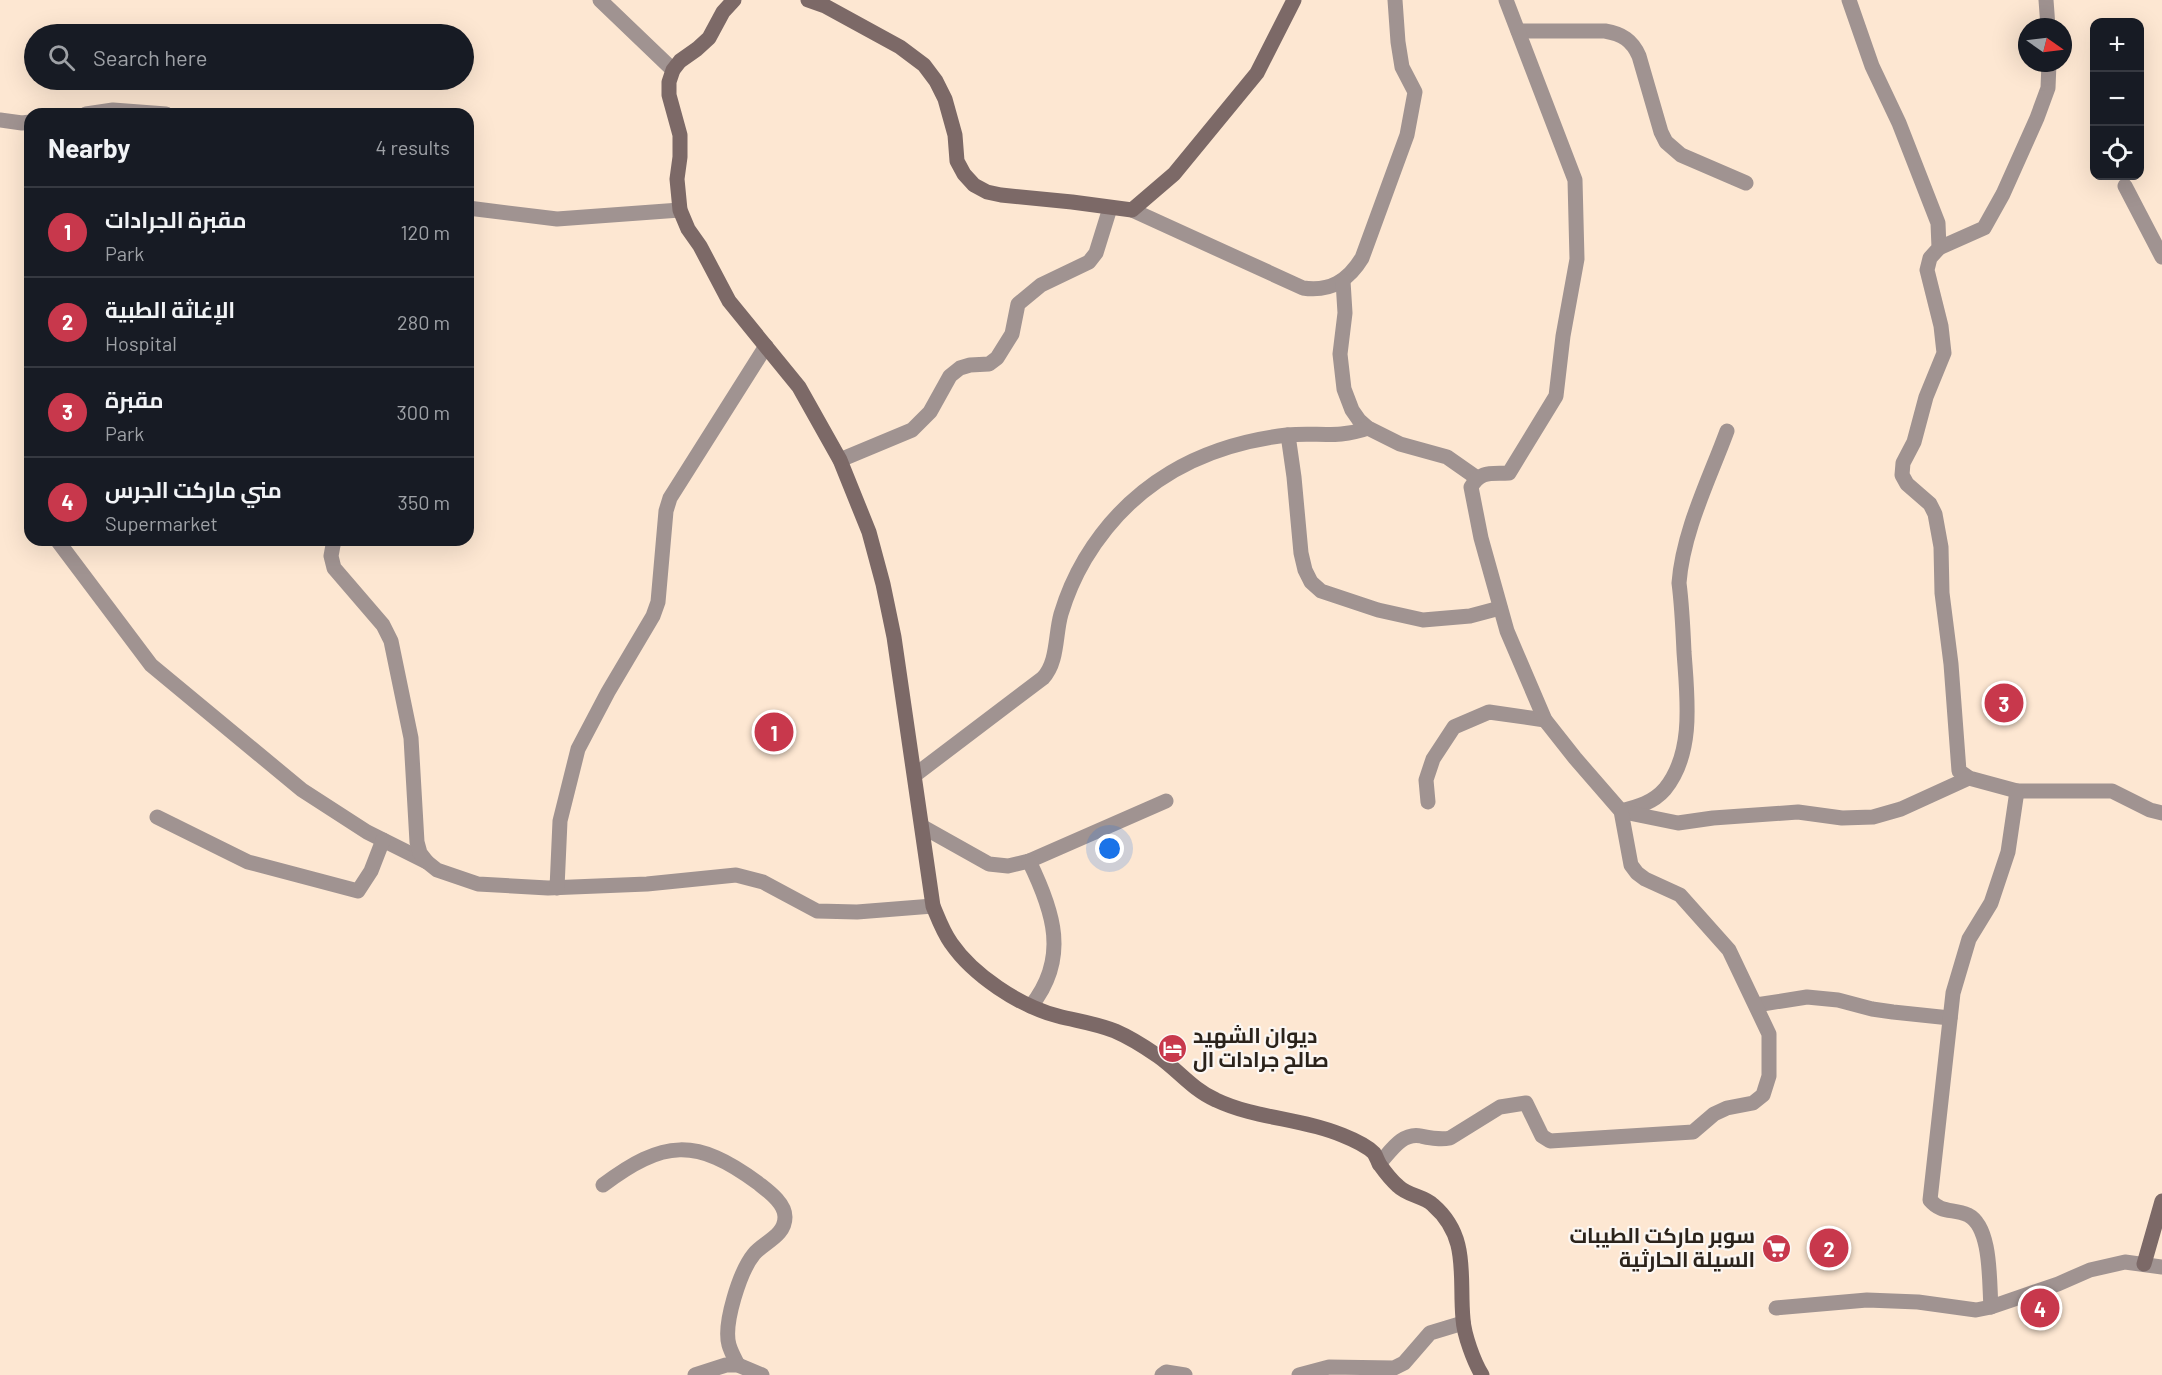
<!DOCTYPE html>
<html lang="en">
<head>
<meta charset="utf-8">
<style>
	:root { --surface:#171b24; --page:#242831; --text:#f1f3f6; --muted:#9ea1a6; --line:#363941; --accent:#c8384c }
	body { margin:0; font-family:Barlow,Cairo,sans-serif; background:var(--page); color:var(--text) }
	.controls { position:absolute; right:18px; top:18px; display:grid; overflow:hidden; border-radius:12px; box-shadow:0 6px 24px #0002 }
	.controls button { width:54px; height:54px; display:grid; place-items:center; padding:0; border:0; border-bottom:2px solid var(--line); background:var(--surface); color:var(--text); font:30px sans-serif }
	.compass { position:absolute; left:2018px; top:18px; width:54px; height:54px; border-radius:50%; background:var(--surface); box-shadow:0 6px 24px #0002; rotate:104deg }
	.you { position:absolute; left:1110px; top:849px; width:21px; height:21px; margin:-15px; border:4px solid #fff; border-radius:50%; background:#1a73e8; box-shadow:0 0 0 9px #1a73e833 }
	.badge { display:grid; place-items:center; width:39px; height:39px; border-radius:50%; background:var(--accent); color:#fff; font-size:20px; font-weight:700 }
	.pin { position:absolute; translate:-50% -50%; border:3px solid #fff; box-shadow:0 2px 6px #0006 }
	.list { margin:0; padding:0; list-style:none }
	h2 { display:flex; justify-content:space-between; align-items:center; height:78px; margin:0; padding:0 24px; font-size:26px }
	h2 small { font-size:20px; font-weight:400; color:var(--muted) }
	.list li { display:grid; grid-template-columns:39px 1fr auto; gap:18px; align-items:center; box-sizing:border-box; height:90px; padding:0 24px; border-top:2px solid var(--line) }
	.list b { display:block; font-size:22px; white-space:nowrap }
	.list p { margin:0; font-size:20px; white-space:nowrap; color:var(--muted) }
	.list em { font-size:20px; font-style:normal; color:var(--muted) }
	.icon { flex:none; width:33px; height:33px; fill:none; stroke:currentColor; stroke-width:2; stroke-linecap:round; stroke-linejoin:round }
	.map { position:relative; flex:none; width:2162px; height:1375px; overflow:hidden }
	.search { position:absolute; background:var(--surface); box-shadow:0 6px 24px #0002; left:24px; top:24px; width:450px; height:66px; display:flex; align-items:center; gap:15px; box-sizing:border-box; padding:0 21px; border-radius:33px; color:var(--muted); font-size:22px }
	.panel { position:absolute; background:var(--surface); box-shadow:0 6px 24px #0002; left:24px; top:108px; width:450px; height:438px; border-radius:18px }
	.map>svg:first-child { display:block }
</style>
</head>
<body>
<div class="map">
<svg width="2162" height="1375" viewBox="0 0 2162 1375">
	<rect width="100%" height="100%" fill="#fde7d2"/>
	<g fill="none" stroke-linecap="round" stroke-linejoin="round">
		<g stroke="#a09391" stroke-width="15">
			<polyline points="600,0 673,70"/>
			<polyline points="1849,0 1872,66 1899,123 1938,223 1939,248 1930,258 1927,270 1941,326 1944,353 1926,397 1914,442 1903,463 1902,475 1907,484 1930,504 1935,514 1941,547 1942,593 1951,664 1959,771 1969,778 2017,791 2112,791 2150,810 2162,813"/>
			<polyline points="2046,0 2048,27"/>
			<path d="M1518,31h87c17,3 27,9 34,25l22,76 5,10 15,13 65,28"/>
			<polyline points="86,114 113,110 166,114"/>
			<polyline points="0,120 22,123 30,122"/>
			<polyline points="2125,186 2162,257"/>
			<polyline points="468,208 557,219 680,210"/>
			<path d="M1132,210l171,78c27,4 45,-7 59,-30l45,-123 8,-43 -13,-25 -4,-25 -3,-42"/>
			<polyline points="1939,248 1984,228 2003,194 2037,118 2048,88 2049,63"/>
			<polyline points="1343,281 1345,313 1340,354 1344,389 1352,410 1359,420 1368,428 1400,444 1447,457 1477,478"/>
			<polyline points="1288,435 1294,477 1301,553 1305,570 1311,582 1321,591 1378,610 1423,620 1470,616 1500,608"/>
			<polyline points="840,460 912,430 930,412 950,376 960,368 970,365 989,364 997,358 1012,334 1018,304 1041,285 1089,262 1096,253 1110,208"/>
			<polyline points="57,540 151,665 302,790 367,832 427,862"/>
			<polyline points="334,540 331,556 334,568 383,625 391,641 411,738 417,842 420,853 427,862 437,870 478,884 548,888 647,884 736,875 763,882 817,911 857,912 933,906"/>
			<path d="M915,775l128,-97c15,-16 12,-43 18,-64 6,-20 14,-38 24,-55 45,-75 116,-114 202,-124 30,-3 51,4 81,-7"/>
			<polyline points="1428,802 1426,780 1433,759 1454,727 1489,712 1545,720"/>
			<path d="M1621,811c16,-4 32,-8 44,-22 30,-37 22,-93 19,-137 -1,-23 -2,-46 -5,-69 4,-52 30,-103 48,-152"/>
			<polyline points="1624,812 1678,823 1713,818 1798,812 1842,818 1873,817 1901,809 1969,778"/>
			<polyline points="157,817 248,862 358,891 371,871 383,840"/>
			<polyline points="923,827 989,864 1008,866 1029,861 1166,801"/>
			<path d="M1029,861c25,51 40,97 2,145"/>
			<polyline points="557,888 560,821 578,749 608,692 653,616 658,602 666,511 670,498 766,346"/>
			<polyline points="1756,1005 1807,997 1838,1000 1872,1009 1893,1012 1950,1018"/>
			<path d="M1379,1164c12,-13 23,-32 42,-28 10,2 19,4 29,2l50,-31 26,-4 16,33 8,5 143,-9 21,-18 13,-6 26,-5 10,-8 6,-19v-42l-40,-84 -49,-55 -35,-16 -8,-6 -6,-8 -10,-54 -46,-53 -30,-38 -38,-89 -26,-93 -10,-51c10,-17 20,-13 38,-14l47,-77 7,-60 14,-77 -2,-79 -69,-180"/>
			<path d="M603,1185c60,-45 93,-48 155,-2 10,8 27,20 27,34 0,19 -21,25 -31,37 -14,17 -31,70 -25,91 2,7 6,14 9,20"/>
			<path d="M1991,1307c-2,-24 1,-80 -23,-92 -15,-7 -26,-1 -38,-15l23,-207 16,-54 22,-36 17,-51 9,-61"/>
			<polyline points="1776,1308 1867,1300 1918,1302 1976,1310 1991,1307 2058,1284 2090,1270 2125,1262 2162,1267"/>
			<polyline points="695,1375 726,1365 738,1365 762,1375"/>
			<polyline points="1162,1375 1166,1372 1185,1375"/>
			<polyline points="1299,1375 1329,1367 1394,1368 1404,1363 1430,1333 1463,1323"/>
		</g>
		<g stroke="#7c6967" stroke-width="15">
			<path d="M734,0l-11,12 -14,26 -12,11 -17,12 -7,9 -4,12v13l11,40v22l-3,22 3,31 8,19 12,17 29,55 70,86 41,73 29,72 14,52 11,53 39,269c5,12 10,26 18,37 22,32 68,63 107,73 19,5 37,7 57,15 14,6 30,16 43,25 20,14 35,34 58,44 40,19 85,18 126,35 10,4 24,10 32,18 2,3 4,9 6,12 5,7 11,15 18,21 10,10 26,10 35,19 37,32 26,72 30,114 1,16 11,43 19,56"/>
			<polyline points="808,0 825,6 900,47 924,65 936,81 945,99 955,135 957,161 964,174 974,185 987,192 1001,195 1072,202 1132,210 1174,174 1257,73 1294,0"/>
			<polyline points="2144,1264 2162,1201"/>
		</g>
	</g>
	<defs>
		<symbol id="hotel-disc" viewBox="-11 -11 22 22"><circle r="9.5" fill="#c8384c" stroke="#fcf7f3"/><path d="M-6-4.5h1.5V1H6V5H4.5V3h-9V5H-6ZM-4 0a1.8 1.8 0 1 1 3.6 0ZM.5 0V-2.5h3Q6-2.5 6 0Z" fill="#fff"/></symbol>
		<symbol id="supermarket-disc" viewBox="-11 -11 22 22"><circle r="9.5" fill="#c8384c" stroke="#fcf7f3"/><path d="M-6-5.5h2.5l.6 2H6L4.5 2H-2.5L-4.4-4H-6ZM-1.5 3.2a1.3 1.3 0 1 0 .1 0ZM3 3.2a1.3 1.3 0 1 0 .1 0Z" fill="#fff"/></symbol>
	</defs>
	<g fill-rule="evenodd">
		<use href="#hotel-disc" x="1156" y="1032" width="33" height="33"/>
		<use href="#supermarket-disc" x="1760" y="1232" width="33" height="33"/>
	</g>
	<g text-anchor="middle" stroke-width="4.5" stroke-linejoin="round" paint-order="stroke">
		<g font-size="21" font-weight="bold" fill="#2b231b" stroke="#fcf7f3" text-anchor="start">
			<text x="1193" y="1043">ديوان الشهيد<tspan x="1193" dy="24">صالح جرادات ال</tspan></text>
			<text x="1755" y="1243" text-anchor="end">سوبر ماركت الطيبات<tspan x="1755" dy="24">السيلة الحارثية</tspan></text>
		</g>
	</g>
</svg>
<div class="controls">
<button>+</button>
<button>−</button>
<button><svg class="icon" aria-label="locate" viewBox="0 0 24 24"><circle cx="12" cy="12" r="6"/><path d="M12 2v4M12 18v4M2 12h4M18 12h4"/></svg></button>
</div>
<svg class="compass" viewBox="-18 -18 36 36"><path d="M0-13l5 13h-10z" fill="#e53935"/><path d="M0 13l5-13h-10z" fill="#9ea1a6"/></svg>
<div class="you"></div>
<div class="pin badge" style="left:774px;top:732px">1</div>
<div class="pin badge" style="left:1829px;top:1248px">2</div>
<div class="pin badge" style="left:2004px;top:703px">3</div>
<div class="pin badge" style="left:2040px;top:1308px">4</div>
<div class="search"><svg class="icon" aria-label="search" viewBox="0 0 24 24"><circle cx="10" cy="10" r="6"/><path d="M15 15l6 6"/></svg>Search here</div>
<section class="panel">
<h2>Nearby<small>4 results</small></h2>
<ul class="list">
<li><span class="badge">1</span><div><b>مقبرة الجرادات</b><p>Park</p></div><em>120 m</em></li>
<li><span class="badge">2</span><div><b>الإغاثة الطبية</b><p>Hospital</p></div><em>280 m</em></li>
<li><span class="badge">3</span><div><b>مقبرة</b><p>Park</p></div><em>300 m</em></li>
<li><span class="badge">4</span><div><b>مني ماركت الجرس</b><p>Supermarket</p></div><em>350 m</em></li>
</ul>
</section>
</div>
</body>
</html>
